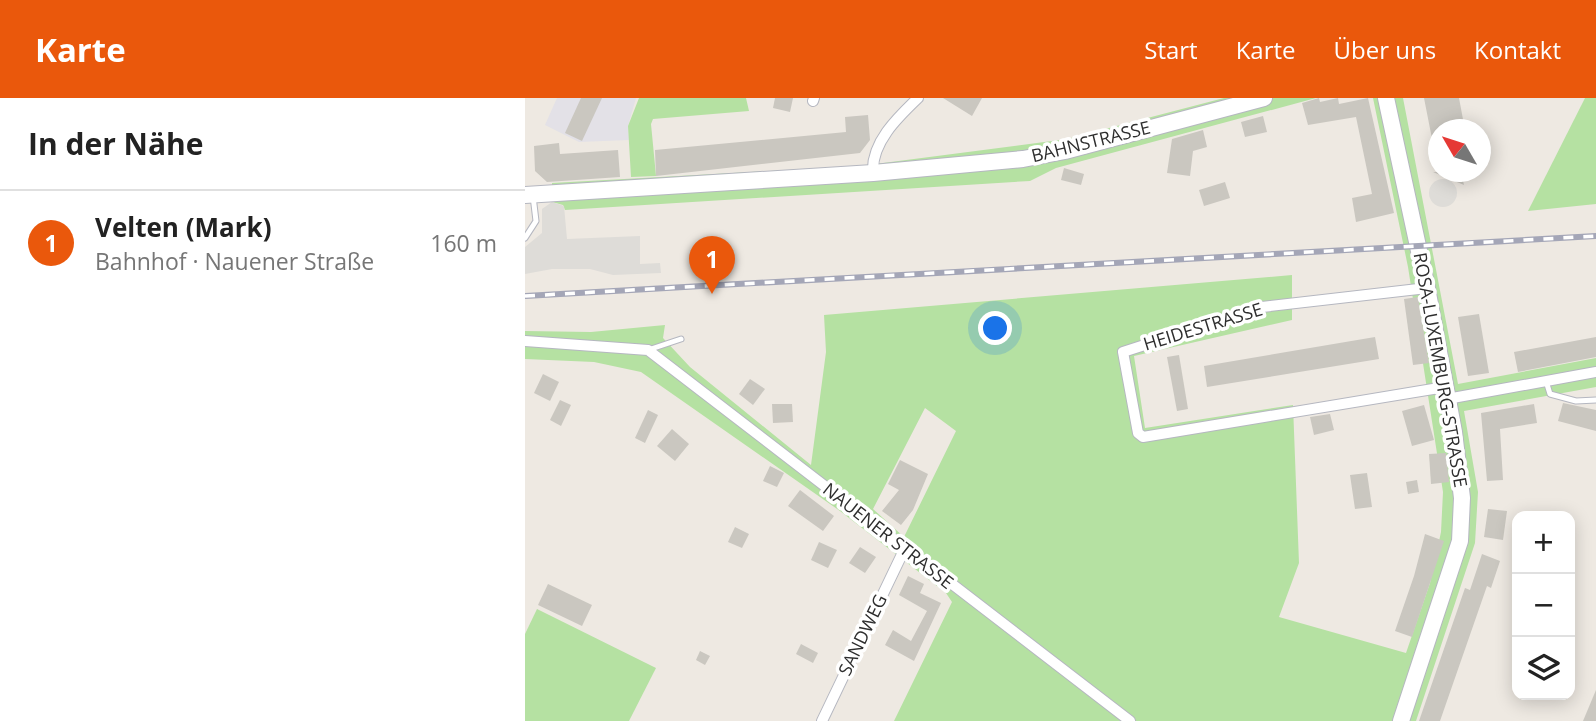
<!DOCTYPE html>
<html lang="de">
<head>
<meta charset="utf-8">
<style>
	:root { --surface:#fff; --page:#f6f6f6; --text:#222; --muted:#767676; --line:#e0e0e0; --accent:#ea580c }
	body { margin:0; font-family:"Open Sans",sans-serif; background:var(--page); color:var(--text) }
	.controls { position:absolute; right:21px; bottom:21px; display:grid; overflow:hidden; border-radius:14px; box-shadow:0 4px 18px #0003 }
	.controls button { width:63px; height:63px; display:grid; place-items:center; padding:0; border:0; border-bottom:2px solid var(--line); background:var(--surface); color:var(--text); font:35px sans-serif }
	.compass { position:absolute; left:903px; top:21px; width:63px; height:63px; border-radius:50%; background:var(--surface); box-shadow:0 4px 18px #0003; rotate:309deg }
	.you { position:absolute; left:471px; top:231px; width:24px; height:24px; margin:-18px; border:5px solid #fff; border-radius:50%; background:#1a73e8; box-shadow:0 0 0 10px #1a73e833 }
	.badge { display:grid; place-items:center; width:46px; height:46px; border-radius:50%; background:var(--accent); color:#fff; font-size:23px; font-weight:700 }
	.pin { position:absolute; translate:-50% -58px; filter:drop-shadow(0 2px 4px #0008) }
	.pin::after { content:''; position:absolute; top:37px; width:24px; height:21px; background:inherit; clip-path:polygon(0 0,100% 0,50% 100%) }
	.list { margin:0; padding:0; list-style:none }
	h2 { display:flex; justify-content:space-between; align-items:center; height:91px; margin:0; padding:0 28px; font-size:30px }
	h2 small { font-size:23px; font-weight:400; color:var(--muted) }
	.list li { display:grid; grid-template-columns:46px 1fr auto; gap:21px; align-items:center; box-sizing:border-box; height:105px; padding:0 28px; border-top:2px solid var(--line) }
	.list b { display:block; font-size:26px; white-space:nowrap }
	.list p { margin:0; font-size:23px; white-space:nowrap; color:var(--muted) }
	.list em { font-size:23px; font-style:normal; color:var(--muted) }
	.icon { flex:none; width:38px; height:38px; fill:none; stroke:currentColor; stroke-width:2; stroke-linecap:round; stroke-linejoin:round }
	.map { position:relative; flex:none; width:1071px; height:623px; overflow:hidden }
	header { display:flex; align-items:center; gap:42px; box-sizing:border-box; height:98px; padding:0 35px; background:var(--accent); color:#fff }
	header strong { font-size:33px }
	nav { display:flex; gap:38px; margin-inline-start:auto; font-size:24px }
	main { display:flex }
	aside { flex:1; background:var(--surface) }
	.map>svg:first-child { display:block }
</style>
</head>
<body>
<header>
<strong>Karte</strong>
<nav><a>Start</a><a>Karte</a><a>Über uns</a><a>Kontakt</a></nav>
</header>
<main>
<aside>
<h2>In der Nähe<small></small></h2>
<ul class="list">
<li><span class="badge">1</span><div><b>Velten (Mark)</b><p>Bahnhof · Nauener Straße</p></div><em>160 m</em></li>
</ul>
</aside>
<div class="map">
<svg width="1071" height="623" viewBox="0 0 1071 623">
	<rect width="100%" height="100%" fill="#eee9e2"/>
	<polygon fill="#e3e1e7" points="32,0 111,0 103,28 104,42 54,44 20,27"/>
	<g fill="#b5e1a2" fill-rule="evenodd">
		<polygon points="114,0 221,0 224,13 128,21 126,26 131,78 106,79 103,28"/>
		<polygon points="699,0 791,0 531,70 505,83 40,112 38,107 27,104 27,85 335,68 542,41"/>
		<path d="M848,0h30l55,286 138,-26v29l-132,24 14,81 -3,51 -59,178h-522l58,-119 -6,-9 -106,-82 -199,-139 -47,-10 -69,-3v-28l66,1 74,-7 -2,13 27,29 121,98 15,-113 -2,-37 468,-40v45l-158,36 11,72 148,-23 6,158 -20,54 127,36 24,-70 11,-51 2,-40 -35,-225zM400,310l31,23 -52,106 -31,-28z"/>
		<polygon points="1060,0 1071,0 1071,106 1003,113"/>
		<polygon points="12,511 131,570 104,623 0,623 0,536"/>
	</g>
	<g fill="#dedcd8">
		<circle cx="918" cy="95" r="14"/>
		<polygon points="27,104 39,108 42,141 115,138 115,166 135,165 136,175 88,177 65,171 27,171 0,176 0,149 17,135 17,111"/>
	</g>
	<g fill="#cac7c0">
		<polygon points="56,0 77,0 57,43 40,35"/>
		<polygon points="250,0 268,0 265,14 248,10"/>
		<polygon points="418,0 457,0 447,18"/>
		<polygon points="794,0 795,4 813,0 814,6 843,0 869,115 831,124 827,100 847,96 831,19 783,27 777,5"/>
		<polygon points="899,0 934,0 940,32 914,32 914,51 909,51"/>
		<polygon points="343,17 345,42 335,55 131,78 130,52 321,34 320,19"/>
		<polygon points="738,18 742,34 720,39 716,24"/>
		<polygon points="678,32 682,49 668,53 665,78 642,75 647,41"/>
		<polygon points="34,45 35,56 93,52 95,79 22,84 10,73 9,48"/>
		<polygon points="539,70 559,76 556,87 536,82"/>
		<polygon points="908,74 936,74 939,87"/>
		<polygon points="700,84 705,100 679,108 674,92"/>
		<polygon points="893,199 904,265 888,267 879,201"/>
		<polygon points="954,216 964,275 943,278 933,219"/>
		<polygon points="850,239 854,261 682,289 679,268"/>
		<polygon points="1071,239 1071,259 993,274 989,254"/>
		<polygon points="654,257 663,311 652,313 642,259"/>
		<polygon points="18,276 34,284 25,303 9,295"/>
		<polygon points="225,281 240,291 228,307 214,296"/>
		<polygon points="35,302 46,307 36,328 25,322"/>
		<polygon points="1038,305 1071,312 1071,333 1033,323"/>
		<polygon points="247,306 267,306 268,324 248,325"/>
		<polygon points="1009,306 1012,325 975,331 978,382 962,383 956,315"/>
		<polygon points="899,307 909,342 887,348 877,313"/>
		<polygon points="123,312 133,317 120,345 110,340"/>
		<polygon points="805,316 809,332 789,337 785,319"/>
		<polygon points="147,331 164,346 150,363 132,348"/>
		<polygon points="921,355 924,384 906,386 904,356"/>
		<polygon points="375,362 403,376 388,412 376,427 357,413 374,392 363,386"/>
		<polygon points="245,368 259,375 252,389 238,383"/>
		<polygon points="842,375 847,409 830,411 825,377"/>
		<polygon points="892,382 894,394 883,396 881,384"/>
		<polygon points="275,392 309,418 298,433 263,408"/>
		<polygon points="963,411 982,413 978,442 959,439"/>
		<polygon points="210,429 224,436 217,450 203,444"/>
		<polygon points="900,436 919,443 887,539 870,533 889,478"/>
		<polygon points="294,444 312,452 303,470 286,462"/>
		<polygon points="335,449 351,459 340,475 324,465"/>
		<polygon points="957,456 975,463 966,490 962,488 915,623 894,623 940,490 945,492"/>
		<polygon points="383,478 399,486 395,495 416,505 389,563 360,547 368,532 386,543 402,513 374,497"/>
		<polygon points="23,486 67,507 57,528 13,507"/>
		<polygon points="276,546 293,555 288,565 271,556"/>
		<polygon points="175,553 185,558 180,567 171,562"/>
		<polygon points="1071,592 1071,623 1058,623"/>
	</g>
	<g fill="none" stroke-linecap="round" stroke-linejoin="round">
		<defs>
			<g id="lane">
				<polyline points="0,140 11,123 8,98"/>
				<polyline points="123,252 156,241"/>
				<polyline points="1021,283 1025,296 1051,303 1071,302"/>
			</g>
			<g id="street">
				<polyline points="288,3 289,0"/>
				<path d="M348,75c-2,-30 24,-55 45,-75"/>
				<polyline points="902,190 737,209 598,254 613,335 618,339 920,289"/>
				<polyline points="0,243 123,252 605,623"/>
				<polyline points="922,301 1071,274"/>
				<polyline points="297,623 380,450"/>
			</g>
			<g id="secondary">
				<polyline points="861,0 902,190 929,334 937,400 935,443 876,623"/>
				<polyline points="0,97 348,75 498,61 540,53 739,0"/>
			</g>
		</defs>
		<use href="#lane" stroke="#b5b7c0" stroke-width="7"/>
		<use href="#street" stroke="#b5b7c0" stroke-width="12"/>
		<use href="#secondary" stroke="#b5b7c0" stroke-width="18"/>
		<use href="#lane" stroke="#fff" stroke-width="5"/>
		<use href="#street" stroke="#fff" stroke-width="10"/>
		<use href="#secondary" stroke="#fff" stroke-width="16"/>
		<defs>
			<polyline id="rail" points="0,198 1071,138"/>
		</defs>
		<use href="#rail" stroke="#a4a6b7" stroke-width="6"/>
		<use href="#rail" stroke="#fff" stroke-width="3.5" stroke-dasharray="10" stroke-linecap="butt"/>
	</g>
	<g text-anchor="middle" stroke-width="7" stroke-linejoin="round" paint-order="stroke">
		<g font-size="18" fill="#2e2e2e" stroke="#fff">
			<text transform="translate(566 44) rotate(-14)" y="6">BAHNSTRASSE</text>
			<text transform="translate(678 229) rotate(-17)" y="6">HEIDESTRASSE</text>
			<text transform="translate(915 272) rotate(80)" y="6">ROSA-LUXEMBURG-STRASSE</text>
			<text transform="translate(363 438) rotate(38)" y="6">NAUENER STRASSE</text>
			<text transform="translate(338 537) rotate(-64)" y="6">SANDWEG</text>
		</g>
	</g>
</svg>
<div class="controls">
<button>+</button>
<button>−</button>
<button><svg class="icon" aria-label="layers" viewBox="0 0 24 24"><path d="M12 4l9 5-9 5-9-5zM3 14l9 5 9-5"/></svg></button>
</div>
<svg class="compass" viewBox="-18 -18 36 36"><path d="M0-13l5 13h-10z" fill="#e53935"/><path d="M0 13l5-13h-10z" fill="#767676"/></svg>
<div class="you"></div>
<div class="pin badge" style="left:187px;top:196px">1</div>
</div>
</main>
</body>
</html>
